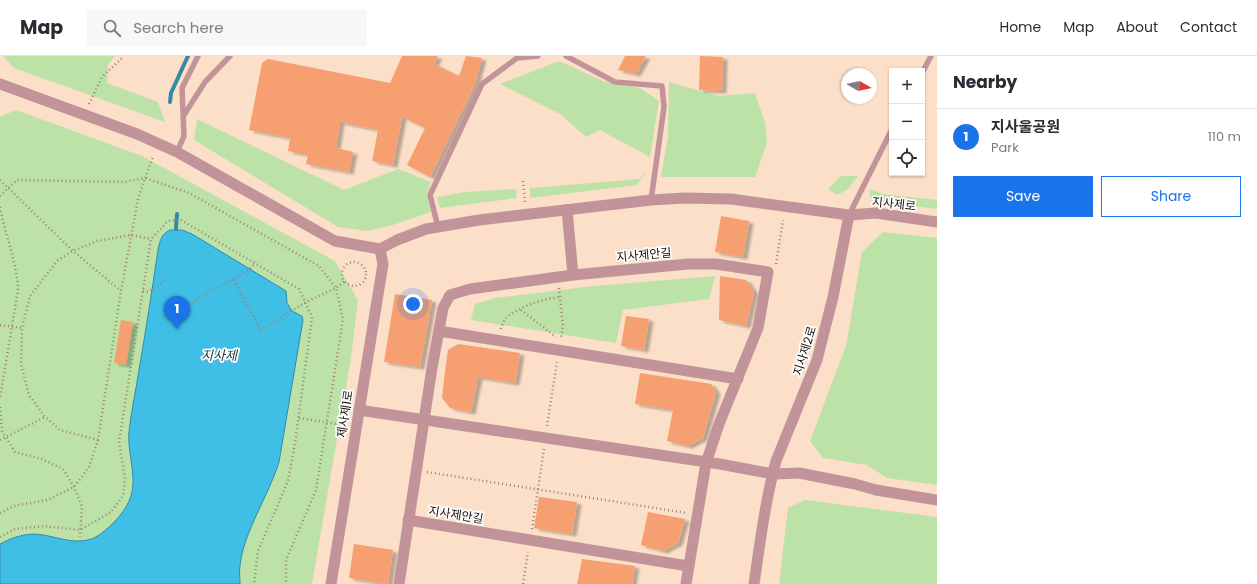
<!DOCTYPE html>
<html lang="en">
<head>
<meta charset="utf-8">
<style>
	:root { --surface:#fff; --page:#f7f7f7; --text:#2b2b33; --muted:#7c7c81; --line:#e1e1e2; --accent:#1a73e8 }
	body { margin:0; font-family:Poppins,"Noto Sans KR",sans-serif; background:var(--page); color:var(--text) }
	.controls { position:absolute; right:12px; top:12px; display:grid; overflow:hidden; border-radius:0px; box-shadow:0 1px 3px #0004 }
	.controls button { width:36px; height:36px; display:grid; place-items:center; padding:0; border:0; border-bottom:1px solid var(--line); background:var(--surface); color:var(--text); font:20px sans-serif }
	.compass { position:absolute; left:841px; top:12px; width:36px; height:36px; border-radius:50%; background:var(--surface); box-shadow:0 1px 3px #0004; rotate:99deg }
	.you { position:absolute; left:413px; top:248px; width:14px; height:14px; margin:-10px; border:3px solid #fff; border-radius:50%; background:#1a73e8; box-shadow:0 0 0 6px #1a73e833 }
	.badge { display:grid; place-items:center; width:26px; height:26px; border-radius:50%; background:var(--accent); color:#fff; font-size:13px; font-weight:700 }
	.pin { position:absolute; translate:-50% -33px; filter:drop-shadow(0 1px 2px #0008) }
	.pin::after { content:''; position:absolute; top:21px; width:14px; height:12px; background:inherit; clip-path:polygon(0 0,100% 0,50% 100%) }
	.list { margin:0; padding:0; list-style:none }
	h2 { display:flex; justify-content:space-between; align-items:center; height:52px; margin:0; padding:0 16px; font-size:17px }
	h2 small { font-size:13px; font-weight:400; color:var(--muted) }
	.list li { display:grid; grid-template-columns:26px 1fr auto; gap:12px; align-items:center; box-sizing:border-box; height:56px; padding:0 16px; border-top:1px solid var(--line) }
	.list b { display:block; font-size:15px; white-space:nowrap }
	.list p { margin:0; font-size:13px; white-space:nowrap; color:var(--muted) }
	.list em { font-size:13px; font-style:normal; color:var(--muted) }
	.actions { display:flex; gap:8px; padding:12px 16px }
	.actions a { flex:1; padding:9px 0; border:1px solid var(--accent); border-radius:0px; text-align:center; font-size:14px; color:var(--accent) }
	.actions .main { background:var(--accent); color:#fff }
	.icon { flex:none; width:22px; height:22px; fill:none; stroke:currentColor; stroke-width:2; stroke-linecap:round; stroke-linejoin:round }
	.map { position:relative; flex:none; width:937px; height:528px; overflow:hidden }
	header { display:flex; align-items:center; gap:24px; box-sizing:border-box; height:56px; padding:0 20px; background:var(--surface); border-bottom:1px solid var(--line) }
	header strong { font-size:19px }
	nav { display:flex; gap:22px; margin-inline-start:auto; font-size:14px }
	.search { width:280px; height:36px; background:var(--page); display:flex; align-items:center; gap:10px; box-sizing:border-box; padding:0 14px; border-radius:0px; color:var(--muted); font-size:15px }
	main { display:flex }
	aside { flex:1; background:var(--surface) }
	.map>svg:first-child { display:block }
</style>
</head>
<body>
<header>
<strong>Map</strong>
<div class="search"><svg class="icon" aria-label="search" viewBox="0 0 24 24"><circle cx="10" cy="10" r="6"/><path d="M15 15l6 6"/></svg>Search here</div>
<nav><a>Home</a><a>Map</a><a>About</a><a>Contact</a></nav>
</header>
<main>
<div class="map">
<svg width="937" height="528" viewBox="0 0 937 528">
	<defs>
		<filter id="shadow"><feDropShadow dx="4.5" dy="2.5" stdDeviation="1" flood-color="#0004"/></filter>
	</defs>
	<rect width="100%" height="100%" fill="#fcdfc8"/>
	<g fill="#bde2a8">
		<polygon points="3,0 115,0 108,9 107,27 158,46 165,66 14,12"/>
		<polygon points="559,5 605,26 640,32 659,45 650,101 600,74 586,81 560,58 500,28"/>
		<polygon points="669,26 718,40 755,37 765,67 767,87 755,121 661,121 668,80"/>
		<polygon points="16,54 142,100 335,205 358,244 351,302 312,528 0,528 0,61"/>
		<polygon points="197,63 344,134 398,113 431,126 427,139 431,156 393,169 367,175 338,171 194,84"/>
		<polygon points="647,115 637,129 530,142 530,132 639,123"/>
		<polygon points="841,120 858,120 847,134 837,139 828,133"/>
		<polygon points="516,133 517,142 440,152 437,141 465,136"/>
		<polygon points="870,133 883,138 937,144 937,153 876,145 870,141"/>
		<polygon points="883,176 937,182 937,429 887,422 867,409 823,402 810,385 846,290 862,196"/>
		<polygon points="715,220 709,243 623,254 616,287 471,264 475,248 495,242 593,230"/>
		<polygon points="805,444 937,461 937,528 779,528 788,452"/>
	</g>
	<path fill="#3fbfe6" stroke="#348aa3" d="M170,174h12l10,4 94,57 1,12 5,8 10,5 1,4 -24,142c-10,33 -36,71 -39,104 -1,5 0,12 0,18h-240v-40c13,-7 28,-12 43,-9 18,3 33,10 51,3 13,-7 29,-23 35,-37 10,-22 -2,-45 0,-69 2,-20 7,-42 10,-62 7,-40 13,-80 19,-120 2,-9 3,-16 12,-20z"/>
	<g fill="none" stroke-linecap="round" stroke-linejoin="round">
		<g stroke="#348aa3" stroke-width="4">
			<polyline points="170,46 171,37 188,0"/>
			<polyline points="176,173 177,158"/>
		</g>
	</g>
	<g fill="#f69f70" filter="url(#shadow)">
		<polygon points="402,0 438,0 434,8 459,20 466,0 482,2 475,28 430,121 407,109 425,72 402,61 393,109 372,105 378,74 340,66 336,92 353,96 349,116 306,108 308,99 288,95 290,82 249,74 262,7 268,3 390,27"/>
		<polygon points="625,0 646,0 636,18 618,14"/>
		<polygon points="700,0 723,1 722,35 699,34"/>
		<polygon points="721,160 749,165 743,201 715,196"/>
		<polygon points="720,220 746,224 754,236 746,270 719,264"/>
		<polygon points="395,238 432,244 420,311 384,306"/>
		<polygon points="626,260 649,263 644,294 621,290"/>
		<polygon points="121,264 133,266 126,309 114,307"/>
		<polygon points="458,288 520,297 515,327 478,321 471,356 450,352 442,342 445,315 448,294"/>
		<polygon points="640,317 711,328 716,336 703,382 688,390 667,385 673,354 635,348"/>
		<polygon points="539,441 577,446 572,478 534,472"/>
		<polygon points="648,456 685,463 678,487 663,495 641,489"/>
		<polygon points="354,488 393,494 388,528 349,522"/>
		<polygon points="582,503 635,510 632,528 577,528"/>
	</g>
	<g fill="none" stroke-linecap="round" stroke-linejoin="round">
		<g stroke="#998574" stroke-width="2.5" stroke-dasharray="1 3" stroke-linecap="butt">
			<polyline points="89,48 102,21 122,2"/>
			<polyline points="0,124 73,195 121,235"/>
			<polyline points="523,125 525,147"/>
			<polyline points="0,140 17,124 125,126 145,122 153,101"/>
			<path d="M0,151c5,28 17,55 18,83l-18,108"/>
			<circle cx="354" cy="218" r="12"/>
			<polyline points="776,208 783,164"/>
			<polyline points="233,223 252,211 255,206"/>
			<polyline points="559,232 563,270 561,283"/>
			<polyline points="143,235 148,236 166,224"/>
			<polyline points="182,252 233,223 261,274 306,246 336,232 345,225"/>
			<polyline points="521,254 556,281"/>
			<polyline points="0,269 22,272"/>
			<path d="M501,273c1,-4 3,-9 6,-12 14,-11 35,-18 53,-20"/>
			<polyline points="0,351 2,375 15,396 42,403 63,413 74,431 82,451 80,481"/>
			<polyline points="299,362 344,369"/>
			<polyline points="547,370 557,306"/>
			<polyline points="0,384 45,361"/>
			<polyline points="98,384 60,374 45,361 29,339 21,308 22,272 30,240 58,204 73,195 97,185 131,179 151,183"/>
			<polyline points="427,416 687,457"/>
			<polyline points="0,457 14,450 47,444 74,431 89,411 98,384 121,235 138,143 145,122 189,137 319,210 336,232 343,263 316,434 286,504 286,528"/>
			<polyline points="532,473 544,393"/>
			<polyline points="0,481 15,473 44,470 80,474 111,456 123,440 125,422 119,386 151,183 168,165 181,164 299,233 312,261 295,387 288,425 258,495 254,528"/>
			<polyline points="523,528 528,496"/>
		</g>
		<g stroke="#c2949a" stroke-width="5.5">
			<polyline points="566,0 615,26 662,30 664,51 651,144"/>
			<polyline points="922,17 931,0"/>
			<polyline points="184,59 205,26 230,0"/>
			<polyline points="177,96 184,80 182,32 198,0"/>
			<polyline points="849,159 892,73"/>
			<polyline points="438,171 430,139 482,28 517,2 538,0"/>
		</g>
		<g stroke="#c2949a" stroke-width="11">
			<polyline points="0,28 137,78 177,96 335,185 380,193 397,184 426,173 479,164 651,144 685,142 731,143 849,159 876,157 937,166"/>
			<polyline points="567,154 573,219"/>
			<polyline points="439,275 738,323"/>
			<polyline points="359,354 720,408 773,418 799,417 855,428 876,434 937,444"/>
			<polyline points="408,464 688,510"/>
			<polyline points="331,528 383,208 380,193"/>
			<polyline points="399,528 432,312 443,252 450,239 470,233 573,219 688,208 716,208 768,216 758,272 719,368 706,407 686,528"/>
			<path d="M754,528c6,-41 11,-82 22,-123l41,-101 16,-63 16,-82"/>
		</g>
	</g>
	<g text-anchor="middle" stroke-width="3.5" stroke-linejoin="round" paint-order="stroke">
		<g font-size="12" fill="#1a1008" stroke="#fff">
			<text transform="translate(894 148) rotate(6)" y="4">지사제로</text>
			<text transform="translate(644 199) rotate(-5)" y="4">지사제안길</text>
			<text transform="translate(805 295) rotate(-73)" y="4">지사제2로</text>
			<text transform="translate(345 358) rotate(-81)" y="4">제사제1로</text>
			<text transform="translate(456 459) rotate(9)" y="4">지사제안길</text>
		</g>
		<g font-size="13" font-style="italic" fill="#1c3239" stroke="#fff">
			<text x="219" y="304">지사제</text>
		</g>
	</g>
</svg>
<div class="controls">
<button>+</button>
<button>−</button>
<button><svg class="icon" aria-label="locate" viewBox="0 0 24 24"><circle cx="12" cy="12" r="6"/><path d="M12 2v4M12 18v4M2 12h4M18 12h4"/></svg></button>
</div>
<svg class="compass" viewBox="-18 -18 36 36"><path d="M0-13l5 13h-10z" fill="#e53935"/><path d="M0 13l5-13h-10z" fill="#7c7c81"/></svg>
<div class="you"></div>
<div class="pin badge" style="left:177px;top:273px">1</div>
</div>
<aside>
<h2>Nearby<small></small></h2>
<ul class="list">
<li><span class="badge">1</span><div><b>지사울공원</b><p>Park</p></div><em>110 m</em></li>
</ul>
<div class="actions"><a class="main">Save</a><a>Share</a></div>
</aside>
</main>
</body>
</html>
